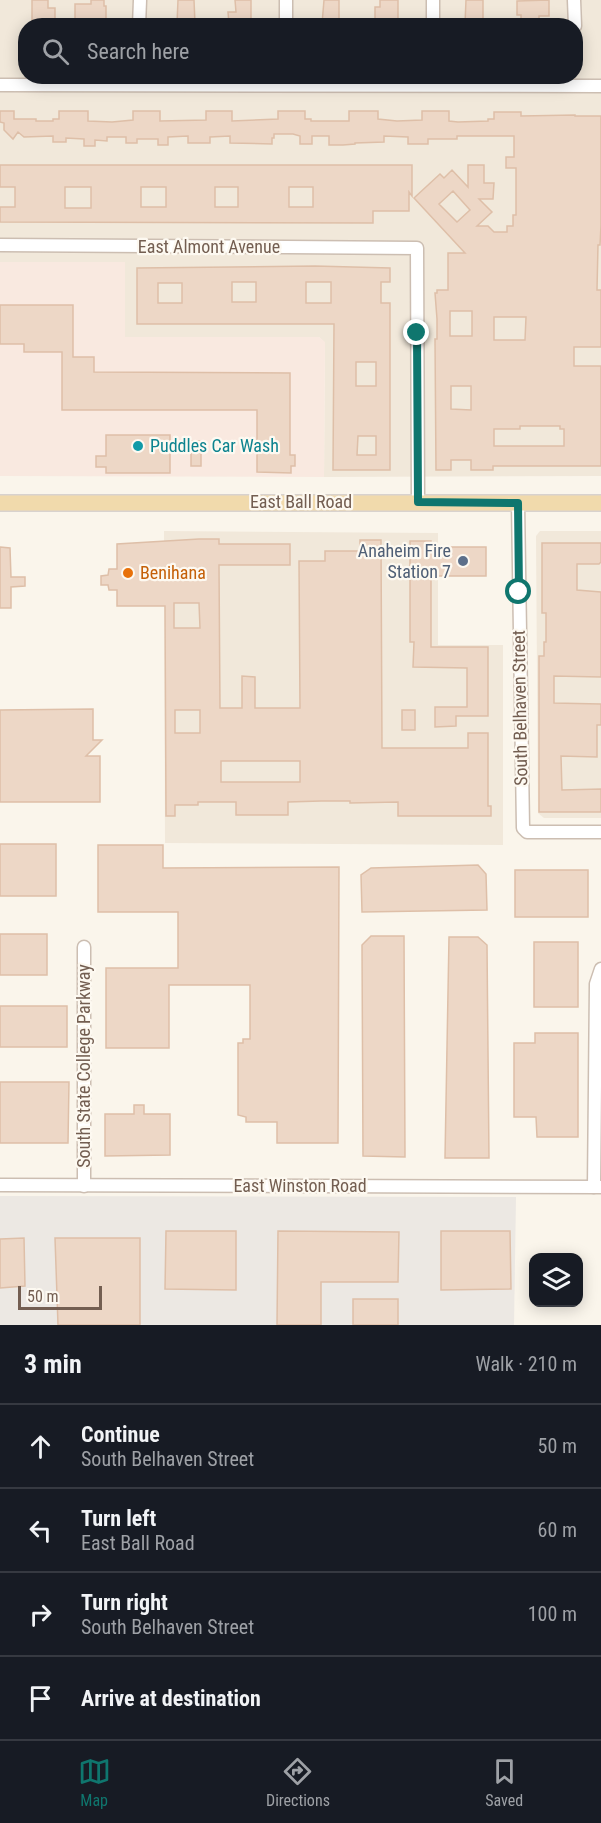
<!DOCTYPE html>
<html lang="en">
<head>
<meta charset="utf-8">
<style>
	:root { --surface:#171b24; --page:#242831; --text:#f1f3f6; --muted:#9ea1a6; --line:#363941; --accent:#0f766e }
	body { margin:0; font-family:"Roboto Condensed",sans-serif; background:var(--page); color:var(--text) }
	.controls { position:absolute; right:18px; bottom:18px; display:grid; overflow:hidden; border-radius:12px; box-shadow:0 3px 15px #0003 }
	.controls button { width:54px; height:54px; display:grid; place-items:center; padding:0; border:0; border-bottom:2px solid var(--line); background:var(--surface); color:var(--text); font:30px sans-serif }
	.scale { position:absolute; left:18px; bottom:15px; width:84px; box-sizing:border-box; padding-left:6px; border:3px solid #735e51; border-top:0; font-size:16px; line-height:21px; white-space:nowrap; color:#735e51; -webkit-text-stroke:4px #fdf9f1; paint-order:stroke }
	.stop { position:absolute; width:18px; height:18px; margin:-14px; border:4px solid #0f766e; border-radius:50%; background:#fff }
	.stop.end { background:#0f766e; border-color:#fff; box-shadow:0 2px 6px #0008 }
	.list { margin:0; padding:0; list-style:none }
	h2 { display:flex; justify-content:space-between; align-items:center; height:78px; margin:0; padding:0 24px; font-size:26px }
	h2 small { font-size:20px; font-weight:400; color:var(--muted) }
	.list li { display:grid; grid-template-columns:39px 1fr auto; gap:18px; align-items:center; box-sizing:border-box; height:84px; padding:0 24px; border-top:2px solid var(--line) }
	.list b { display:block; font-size:22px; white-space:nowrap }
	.list p { margin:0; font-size:20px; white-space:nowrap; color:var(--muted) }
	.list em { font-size:20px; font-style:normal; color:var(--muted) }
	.icon { flex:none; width:33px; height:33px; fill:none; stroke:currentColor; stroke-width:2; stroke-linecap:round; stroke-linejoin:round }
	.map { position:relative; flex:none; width:601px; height:1325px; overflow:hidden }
	.search { position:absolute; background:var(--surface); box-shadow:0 3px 15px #0003; left:18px; right:18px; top:18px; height:66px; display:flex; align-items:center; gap:15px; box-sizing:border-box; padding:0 21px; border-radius:24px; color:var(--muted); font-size:22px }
	.sheet { height:414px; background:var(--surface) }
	nav { display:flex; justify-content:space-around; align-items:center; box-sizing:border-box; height:84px; border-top:2px solid var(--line); background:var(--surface); font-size:16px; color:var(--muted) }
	nav a { display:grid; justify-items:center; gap:3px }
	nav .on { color:var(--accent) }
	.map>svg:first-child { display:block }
</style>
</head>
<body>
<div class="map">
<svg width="601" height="1325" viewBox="0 0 601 1325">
	<rect width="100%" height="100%" fill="#faf5eb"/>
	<g fill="#f1e8da" fill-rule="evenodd">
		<path d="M0,0h601v476l-277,1 1,-134 -6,-6h-194v-75h-125zM26,26h550v50h-550z"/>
		<polygon points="164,531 438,533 438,645 503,645 503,845 165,843"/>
		<polygon points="540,531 601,531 601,818 544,818 538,813 536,536"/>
	</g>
	<polygon fill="#f9e9e0" points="0,262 125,262 125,337 319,337 325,342 324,477 0,476"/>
	<polygon fill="#ece8e3" points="0,1196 516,1197 514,1325 0,1325"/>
	<g fill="#edd7c6" stroke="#debfa8" stroke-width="1.5" fill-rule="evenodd">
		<polygon points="32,0 48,0 48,8 55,8 55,24 32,24"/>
		<polygon points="91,0 104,0 104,6 106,6 106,25 84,24 84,20 75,20 75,4 91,4"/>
		<polygon points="178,0 194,0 195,24 177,24"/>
		<polygon points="235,0 251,0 251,24 229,24 228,12 236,12"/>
		<polygon points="324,0 339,0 339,24 322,24"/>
		<polygon points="380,0 398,0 398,24 375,24 375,7 380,7"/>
		<polygon points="466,0 483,0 483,25 465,24"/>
		<polygon points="549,0 549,16 539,16 539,26 521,26 521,15 517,15 517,1"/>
		<path d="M0,111h14v8h22v2h17v-2h6v-8h29v10l24,1 21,-2v-9h27v10l46,-1v-9h26v10l46,-2v-8h27v8h6v2h38v-10h29v8l19,2 25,-1v-9h27v10l9,1 30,-1v-2h6v-7h27v4l54,-1v1h26v109l-1,20h-2l-1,45h4v57h-27v19h27v100h-108v4h-22v-10h-20v10h-15l-1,-131h2v-20l-2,-26h2v-3h11v-37h17l-51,-55 26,-24 4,4 8,-8 16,17v-22h16v18h10l-1,16h-14l13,13 -15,14h11l6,6h13v-6h6v-11h3v-47h-10v-11h8v-21h-57v3h-29v5h-20v-7l-24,-1v6l-29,1v1l-12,1h-14v-9h-17v8h-12v-8l-7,-2h-19v4h-2v6l-42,-1v-7l-20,1v6h-22v-7l-20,1v8h-10v-6h-21v4h-11v-6h-19v4l-12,-1v6h-11v-7l-18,-1v4h-13v-6l-29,1 -6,-5 -5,7 -9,-9v-7l-4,-1zM453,191l17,19 -13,12 -18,-18zM450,311h22v25h-22zM494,317h32l-1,23h-31zM451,386h20v24l-20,-1zM520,426h40v3h4v17h-70v-17h26z"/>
		<path d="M0,165h412v31l-3,-4v19h-36v12l-373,-1v-15h15v-20h-15zM65,187h26v21h-26zM141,187h25v20h-25zM215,187h23v20h-23zM289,187h24v20h-24z"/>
		<path d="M315,266l75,2v14h-9v21h9v167h-57l1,-146h-197v-56zM232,282h24v20h-24zM306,282h25v21h-25zM158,283h24v20h-24zM356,362h20v24h-20zM358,436h18v19h-19z"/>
		<polygon points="0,305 73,305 73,357 94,357 94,372 290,373 290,455 295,455 295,466 291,466 291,473 257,472 257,410 62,410 62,352 24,352 24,344 0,344"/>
		<polygon points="106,435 170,435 170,473 106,473 106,467 96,467 96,456 106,456"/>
		<rect x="191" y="441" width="10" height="25"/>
		<path d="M199,539h20v5h71v21h-71l1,143h22v-32l13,1v31h45l-1,-147h26v-10h35v-11h21l1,208h86v-15h20v73h3v10h-93v-14l-48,1v-2h-29l-33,1v13h-52v-13h-38v3h-23v11h-9l-1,-210h-48v-16h-8l-1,-5h-7v-9l7,-1 1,-6h8v-25zM174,603h25l1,25h-26zM175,710h25v23h-25zM221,761h79v21h-79z"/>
		<polygon points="410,541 431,541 431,547 486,547 486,576 431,576 431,647 488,647 488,716 456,716 456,726 435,727 435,707 467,707 467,668 413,667 414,642 410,642"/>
		<polygon points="542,543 601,543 601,562 599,564 577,564 577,590 601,592 601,677 554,676 554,703 601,704 601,725 597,725 597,757 561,756 562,790 601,789 601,812 539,812 539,656 544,656 544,642 546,642 546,613 542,613"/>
		<polygon points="0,547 10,548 11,577 25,577 25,586 11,587 11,608 0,608"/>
		<polygon points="93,709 93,740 102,740 86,756 100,756 100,802 0,802 0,710"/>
		<rect x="402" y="710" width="13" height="20"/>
		<rect x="0" y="844" width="56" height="52"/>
		<polygon points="98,845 163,845 163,868 339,867 338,1143 277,1143 277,1122 246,1122 246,1117 238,1115 238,1043 243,1043 243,1039 250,1039 250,985 169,985 169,1048 106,1048 106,968 178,968 178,912 98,912"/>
		<polygon points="478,865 486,874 487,910 362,912 361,875 371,868"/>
		<rect x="515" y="870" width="73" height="47"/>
		<rect x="0" y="934" width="47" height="41"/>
		<polygon points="371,936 404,936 405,1157 363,1156 362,945"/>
		<polygon points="449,937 478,937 487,945 489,1158 445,1158"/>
		<rect x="534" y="942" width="44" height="65"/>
		<rect x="0" y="1006" width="67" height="41"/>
		<polygon points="535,1033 578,1033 578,1137 537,1137 536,1117 514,1117 514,1043 535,1043"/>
		<polygon points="0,1082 69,1082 68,1143 0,1143"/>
		<polygon points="134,1105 144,1105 144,1114 170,1114 170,1155 105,1156 105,1114 134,1114"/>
		<polygon points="166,1231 236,1231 236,1290 165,1289"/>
		<polygon points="278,1231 399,1232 398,1282 321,1282 321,1325 277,1325"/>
		<polygon points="441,1231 510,1231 511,1289 441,1290"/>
		<polygon points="24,1238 25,1286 0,1288 0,1239"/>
		<polygon points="55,1238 140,1238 140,1325 58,1325"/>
		<rect x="353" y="1299" width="45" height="26"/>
	</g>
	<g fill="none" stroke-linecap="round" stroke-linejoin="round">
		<defs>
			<g id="minor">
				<polyline points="286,0 286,26"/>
				<polyline points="433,0 433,26"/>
				<polyline points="574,0 575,26"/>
				<polyline points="139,26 140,0"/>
				<polyline points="0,85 601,86"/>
				<polyline points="0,245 417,248 418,502"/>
				<polyline points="518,503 523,828 527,832 601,832"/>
				<polyline points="84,947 84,1186"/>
				<polyline points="0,1185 601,1187"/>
				<polyline points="594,1187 596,984 601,969"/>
			</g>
			<polyline id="major" points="0,503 601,503"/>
		</defs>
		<use href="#minor" stroke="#ccbeb2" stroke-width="15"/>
		<use href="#major" stroke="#d8d2ce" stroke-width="18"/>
		<use href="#minor" stroke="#fff" stroke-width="12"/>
		<use href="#major" stroke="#f1daac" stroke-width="15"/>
	</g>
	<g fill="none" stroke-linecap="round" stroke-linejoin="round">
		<polyline stroke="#0f766e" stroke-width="8" points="417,333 418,502 518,503 519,592"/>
	</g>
	<circle fill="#0f9aa8" stroke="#fdf9f1" stroke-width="2" cx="138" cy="446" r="6"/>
	<circle fill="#5c6f8a" stroke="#fdf9f1" stroke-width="2" cx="463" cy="561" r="6"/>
	<circle fill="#e8710a" stroke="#fdf9f1" stroke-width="2" cx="128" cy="573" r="6"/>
	<g text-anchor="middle" stroke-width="4.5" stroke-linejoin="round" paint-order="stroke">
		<g font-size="18" fill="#735e51" stroke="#fdf9f1">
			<text x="209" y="253">East Almont Avenue</text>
			<text x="301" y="508">East Ball Road</text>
			<text transform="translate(520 708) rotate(-91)" y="6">South Belhaven Street</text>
			<text transform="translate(84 1066) rotate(-90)" y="6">South State College Parkway</text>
			<text x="300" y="1192">East Winston Road</text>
		</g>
		<g font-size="18" fill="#0d838f" stroke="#fdf9f1" text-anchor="start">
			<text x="150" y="452">Puddles Car Wash</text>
		</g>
		<g font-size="18" fill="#4e5e75" stroke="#fdf9f1" text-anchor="end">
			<text x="451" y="557">Anaheim Fire<tspan x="451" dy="21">Station 7</tspan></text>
		</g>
		<g font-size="18" fill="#c56008" stroke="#fdf9f1" text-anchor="start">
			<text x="140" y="579">Benihana</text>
		</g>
	</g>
</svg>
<div class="controls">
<button><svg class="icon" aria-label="layers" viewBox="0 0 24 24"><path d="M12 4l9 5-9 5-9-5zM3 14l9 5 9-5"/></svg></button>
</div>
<div class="scale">50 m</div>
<div class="stop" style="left:519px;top:592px"></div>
<div class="stop end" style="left:417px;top:333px"></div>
<div class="search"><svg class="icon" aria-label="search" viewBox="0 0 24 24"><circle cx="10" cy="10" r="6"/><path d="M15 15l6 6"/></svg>Search here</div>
</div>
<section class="sheet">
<h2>3 min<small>Walk · 210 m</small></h2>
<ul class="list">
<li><svg class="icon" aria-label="ahead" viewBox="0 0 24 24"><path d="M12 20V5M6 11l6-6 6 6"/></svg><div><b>Continue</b><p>South Belhaven Street</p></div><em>50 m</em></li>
<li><svg class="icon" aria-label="left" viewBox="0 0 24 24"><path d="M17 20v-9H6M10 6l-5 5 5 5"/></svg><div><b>Turn left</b><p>East Ball Road</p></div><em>60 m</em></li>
<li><svg class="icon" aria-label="right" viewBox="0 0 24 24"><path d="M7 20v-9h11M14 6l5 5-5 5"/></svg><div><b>Turn right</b><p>South Belhaven Street</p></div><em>100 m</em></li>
<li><svg class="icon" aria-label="arrive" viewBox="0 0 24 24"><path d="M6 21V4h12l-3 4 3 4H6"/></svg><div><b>Arrive at destination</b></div></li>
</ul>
</section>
<nav>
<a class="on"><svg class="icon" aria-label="map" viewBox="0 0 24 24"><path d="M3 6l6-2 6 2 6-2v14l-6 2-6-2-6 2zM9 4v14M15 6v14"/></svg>Map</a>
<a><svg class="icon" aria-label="directions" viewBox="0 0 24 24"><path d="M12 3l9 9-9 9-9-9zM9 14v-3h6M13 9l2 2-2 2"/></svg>Directions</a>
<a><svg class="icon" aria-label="saved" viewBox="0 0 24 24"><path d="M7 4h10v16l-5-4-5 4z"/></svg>Saved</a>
</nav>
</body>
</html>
